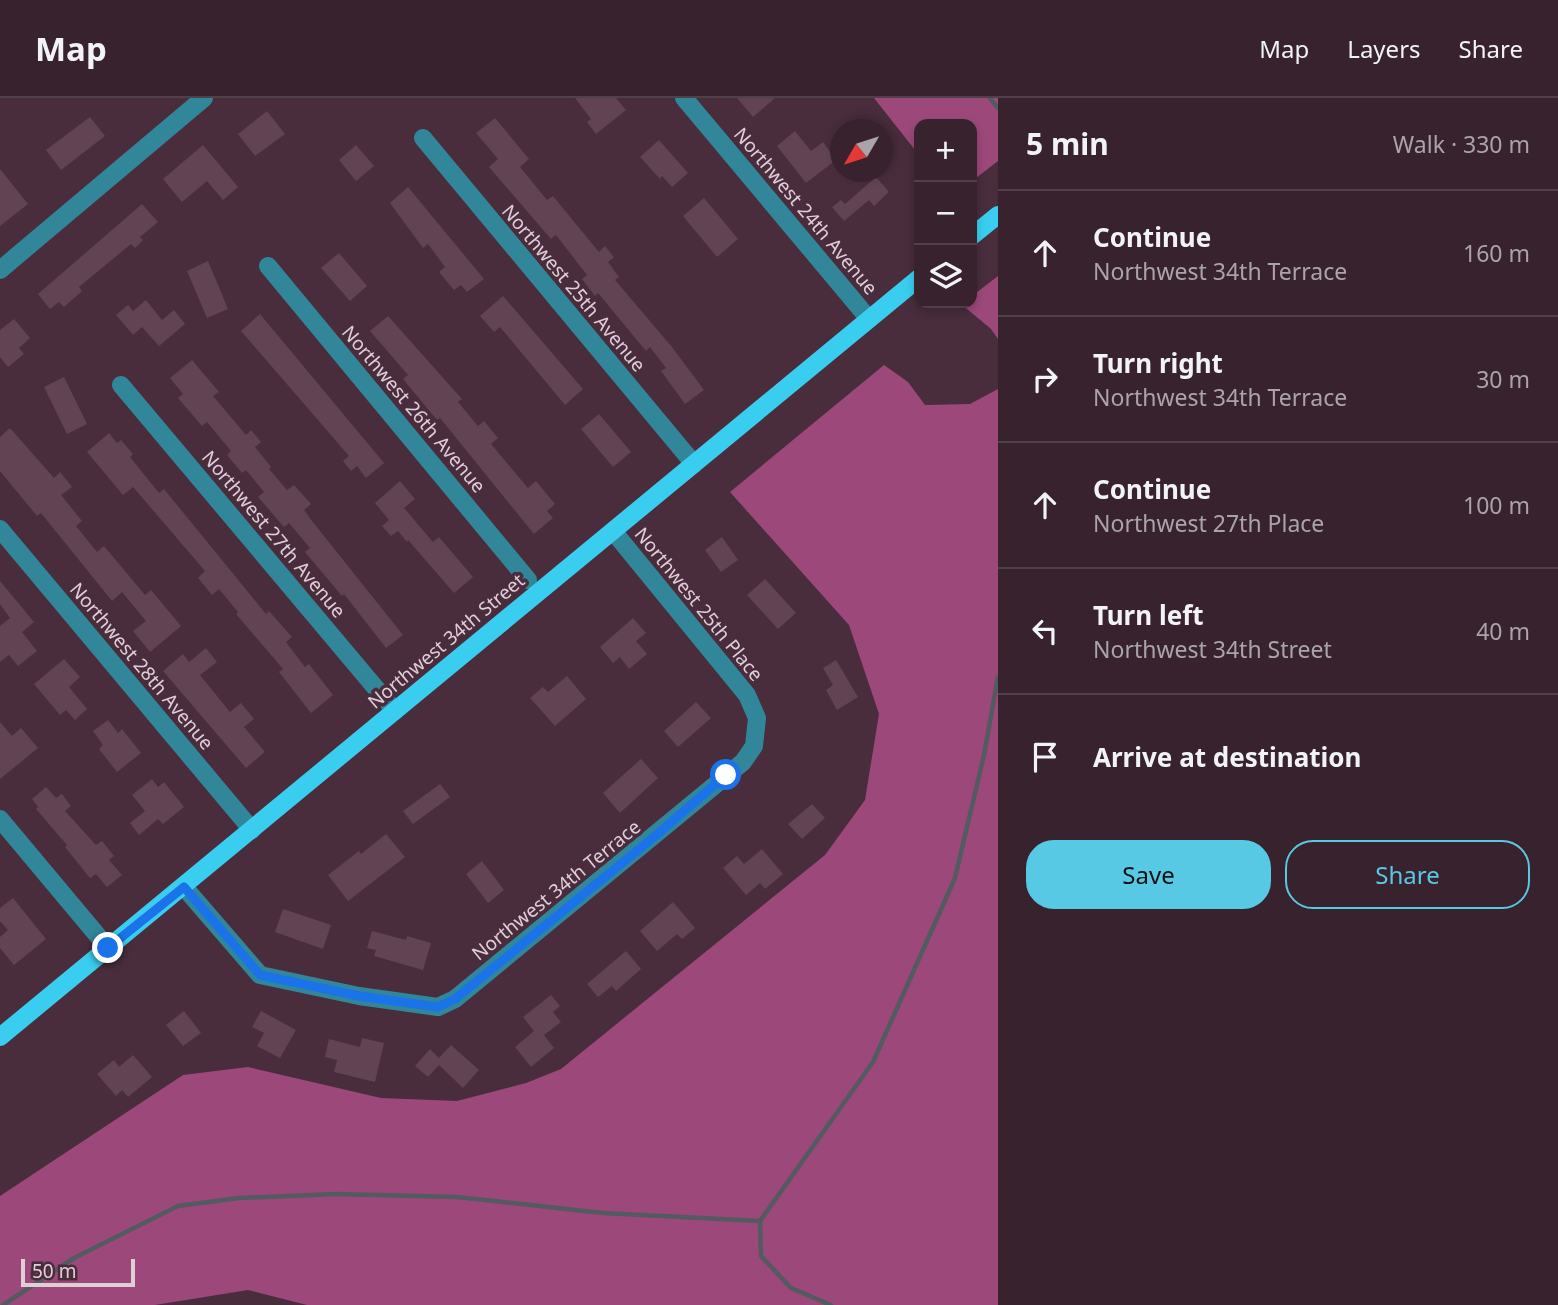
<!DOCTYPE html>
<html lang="en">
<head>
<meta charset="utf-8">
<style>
	:root { --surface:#37222e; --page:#3e2a36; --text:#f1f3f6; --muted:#aaa4aa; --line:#513f4a; --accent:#58c9e4 }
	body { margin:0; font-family:"Noto Sans",sans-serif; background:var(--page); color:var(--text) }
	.controls { position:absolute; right:21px; top:21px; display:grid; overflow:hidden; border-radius:14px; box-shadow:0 4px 10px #0003 }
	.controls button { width:63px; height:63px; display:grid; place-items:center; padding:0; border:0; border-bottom:2px solid var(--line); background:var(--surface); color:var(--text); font:35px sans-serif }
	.compass { position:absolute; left:830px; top:21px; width:63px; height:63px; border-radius:50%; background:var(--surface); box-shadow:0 4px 10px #0003; rotate:231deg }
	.scale { position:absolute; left:21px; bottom:18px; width:114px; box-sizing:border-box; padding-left:7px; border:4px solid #e0ced7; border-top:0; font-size:19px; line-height:24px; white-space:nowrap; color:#e0ced7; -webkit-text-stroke:5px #492d3d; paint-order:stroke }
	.stop { position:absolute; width:21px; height:21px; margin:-16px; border:5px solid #1a73e8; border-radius:50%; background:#fff }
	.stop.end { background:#1a73e8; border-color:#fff; box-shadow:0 2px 7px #0008 }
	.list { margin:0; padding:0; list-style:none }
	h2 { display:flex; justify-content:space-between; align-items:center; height:91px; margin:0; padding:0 28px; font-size:30px }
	h2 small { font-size:23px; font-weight:400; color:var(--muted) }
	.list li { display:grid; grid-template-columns:46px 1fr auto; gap:21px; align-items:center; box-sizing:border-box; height:126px; padding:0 28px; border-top:2px solid var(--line) }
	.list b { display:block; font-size:26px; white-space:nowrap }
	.list p { margin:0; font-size:23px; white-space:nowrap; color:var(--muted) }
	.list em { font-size:23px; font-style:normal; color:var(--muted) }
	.actions { display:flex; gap:14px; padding:21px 28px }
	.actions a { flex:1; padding:16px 0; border:2px solid var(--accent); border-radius:28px; text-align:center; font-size:24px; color:var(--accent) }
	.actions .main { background:var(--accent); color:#111 }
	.icon { flex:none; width:38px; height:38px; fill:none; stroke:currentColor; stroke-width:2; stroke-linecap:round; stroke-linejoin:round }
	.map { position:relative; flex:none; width:998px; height:1207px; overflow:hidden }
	header { display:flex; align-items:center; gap:42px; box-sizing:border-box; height:98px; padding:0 35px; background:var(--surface); border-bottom:2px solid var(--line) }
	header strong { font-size:33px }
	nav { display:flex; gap:38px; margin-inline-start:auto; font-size:24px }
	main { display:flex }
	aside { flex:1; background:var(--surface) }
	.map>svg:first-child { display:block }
</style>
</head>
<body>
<header>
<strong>Map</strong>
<nav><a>Map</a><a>Layers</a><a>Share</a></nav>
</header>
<main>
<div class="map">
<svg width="998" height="1207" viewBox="0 0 998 1207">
	<rect width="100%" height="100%" fill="#492d3d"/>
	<g fill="#9c487b">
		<polygon points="874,0 998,0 998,63 972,83 972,26 919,26 919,57"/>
		<polygon points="998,178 998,241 991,231 961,206 972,205 972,198"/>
		<polygon points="884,267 908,284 925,307 970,306 998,291 998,1207 307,1207 248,1192 155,1207 0,1207 0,1098 183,977 248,969 381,1000 457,1003 526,985 561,971 825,757 865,702 879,616 849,527 730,394"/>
	</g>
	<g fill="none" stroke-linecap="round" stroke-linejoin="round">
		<g stroke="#535a60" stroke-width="4.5">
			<polyline points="990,0 998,10"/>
			<polyline points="760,1123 761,1158 791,1190 831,1207"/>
			<polyline points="3,1207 74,1160 178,1108 239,1100 336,1096 457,1099 603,1115 760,1123 873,964 955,780 984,657 998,579"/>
		</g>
	</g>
	<g fill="#614353">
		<polygon points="575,0 616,0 626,12 596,36 587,24 591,21"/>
		<polygon points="737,0 775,0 753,19"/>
		<polygon points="267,13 285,36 255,58 238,36"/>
		<polygon points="90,19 105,38 61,72 46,52"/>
		<polygon points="495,20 529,61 520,69 547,102 553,98 599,154 605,148 614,159 608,164 619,179 615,182 672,249 704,292 685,306 661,273 666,270 650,249 646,253 598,195 595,198 582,181 587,177 556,137 551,141 489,69 498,61 476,35"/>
		<polygon points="795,33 811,53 823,44 836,62 806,85 777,48"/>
		<polygon points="659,42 688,75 672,89 662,78 660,81 640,59"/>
		<polygon points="203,47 238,89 223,102 207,83 182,104 163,81"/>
		<polygon points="356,47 374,68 356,83 339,62"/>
		<polygon points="0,71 28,106 0,128"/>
		<polygon points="876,79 889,94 874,108 869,102 844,123 832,109 841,102 845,106"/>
		<polygon points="408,89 484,181 467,194 461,187 454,192 439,174 445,169 428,146 423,150 390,105"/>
		<polygon points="704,100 738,141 717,159 683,118"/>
		<polygon points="142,106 158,124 140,139 143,142 135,150 131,146 114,160 79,189 82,193 64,209 59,204 50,211 38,196"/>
		<polygon points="339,155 367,188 350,203 321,170"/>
		<polygon points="208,163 228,211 207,220 187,173"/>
		<polygon points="503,198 583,291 565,307 500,229 494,234 480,218"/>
		<polygon points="146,202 162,222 174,212 185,226 159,248 142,229 133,237 116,217 128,207 133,213"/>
		<polygon points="260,216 384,365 366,380 357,368 351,373 343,363 349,358 241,233"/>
		<polygon points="388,218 462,301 458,304 478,328 484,323 498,340 491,346 528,390 536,383 555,406 547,413 553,420 534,436 440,320 437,322 403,281 408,277 370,233"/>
		<polygon points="14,221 30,240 19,250 24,256 8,269 0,259 0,232"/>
		<polygon points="192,262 219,294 213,298 246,337 251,332 261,344 255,349 271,369 269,371 287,392 294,387 311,406 304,412 312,423 403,537 386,550 344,496 342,498 305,454 310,450 289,425 284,429 258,399 264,394 246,372 242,375 227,357 231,353 207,324 202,328 178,300 183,296 170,280"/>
		<polygon points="64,279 87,326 67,336 44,289"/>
		<polygon points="599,316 631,354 613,369 581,331"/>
		<polygon points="10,330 54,380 60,374 72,389 61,397 82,423 76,428 97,454 104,448 145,497 151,492 181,528 150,554 133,533 146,523 122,494 112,503 41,415 37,418 0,373 0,339"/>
		<polygon points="109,335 117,345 121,342 133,356 130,359 159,395 164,391 266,516 269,513 292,539 286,544 305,569 309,566 333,597 311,615 279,574 283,571 236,516 238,514 219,491 212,497 198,480 205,473 133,389 123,397 87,354"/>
		<polygon points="400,383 415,401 404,410 433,444 439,439 473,479 454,495 408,442 407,444 398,433 391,438 382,428 389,422 375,405"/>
		<polygon points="722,439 738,462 721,474 705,452"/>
		<polygon points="765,481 796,515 778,531 747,497"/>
		<polygon points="0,483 34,524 22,534 37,553 18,568 9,557 0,564 0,528 10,520 0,506"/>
		<polygon points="633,520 646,535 636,543 647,556 629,571 620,559 613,565 600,549"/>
		<polygon points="206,550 217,564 200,577 230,614 241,605 254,621 244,629 265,654 246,670 163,573 183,556 189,564"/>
		<polygon points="64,561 80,579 69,589 87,611 75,622 66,612 60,617 34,586"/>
		<polygon points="836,562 858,599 837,612 826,592 833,587 823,570"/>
		<polygon points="567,578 586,601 555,628 530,600 543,589 548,594"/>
		<polygon points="696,604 711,620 678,649 664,633"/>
		<polygon points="108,622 118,635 122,631 141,655 117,674 99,651 103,647 93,633"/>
		<polygon points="0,624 12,638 21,630 38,650 0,681"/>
		<polygon points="641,661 658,680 620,715 603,695"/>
		<polygon points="152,681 158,689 164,684 184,709 163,726 158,721 139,737 130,725 145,713 132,697"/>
		<polygon points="440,686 450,699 413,726 403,713"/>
		<polygon points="46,689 56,700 62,696 71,708 65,713 96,747 102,743 114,758 109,762 122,777 107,789 96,776 90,780 65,749 67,747 36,711 38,709 32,701"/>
		<polygon points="812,706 825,720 802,741 788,726"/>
		<polygon points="386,736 405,759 348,803 328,777 359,753 361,756"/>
		<polygon points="762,751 783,776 765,791 760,785 746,797 723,770 737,758 744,766"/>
		<polygon points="482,763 504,792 488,805 466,776"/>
		<polygon points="13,800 46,841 14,867 0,850 0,839 8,832 0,823 0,810"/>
		<polygon points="673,804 695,830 682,841 677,836 657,853 640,833"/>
		<polygon points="283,811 331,827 323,851 275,834"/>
		<polygon points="372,833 406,842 407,838 431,845 423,872 374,858 376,852 367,850"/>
		<polygon points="626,853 641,871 616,893 612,888 598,899 587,886"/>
		<polygon points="551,897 560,908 553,914 561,924 544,937 554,950 531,969 515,949 534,933 523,919"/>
		<polygon points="184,913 201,935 183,948 166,927"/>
		<polygon points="261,913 296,932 280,960 257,948 264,935 252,929"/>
		<polygon points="362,940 384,945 375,984 334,974 337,962 325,959 329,941 360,949"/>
		<polygon points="451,947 479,972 463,990 439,967 428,979 415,968 430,951 439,960"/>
		<polygon points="133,957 152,979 128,999 122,992 116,998 97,976 114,962 119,969"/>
	</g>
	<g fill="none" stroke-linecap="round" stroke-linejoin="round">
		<g stroke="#32869a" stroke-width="18">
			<polyline points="684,0 869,221"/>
			<polyline points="423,40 694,366"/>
			<polyline points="268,168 528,482"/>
			<polyline points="0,172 204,0"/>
			<polyline points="121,287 395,613"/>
			<polyline points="0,431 252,732"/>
			<polyline points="0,721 108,850"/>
			<polyline points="184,789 260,877 359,898 438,909 455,901 743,664 754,648 757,620 747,597 613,433"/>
		</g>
		<g stroke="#39ceef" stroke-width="18">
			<polyline points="972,138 998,117"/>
			<polyline points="0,939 919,180"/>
		</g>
	</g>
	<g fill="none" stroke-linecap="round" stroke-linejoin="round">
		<polyline stroke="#1a73e8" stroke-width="9" points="108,850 184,789 260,877 359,898 438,909 455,901 654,739 726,677"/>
	</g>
	<g text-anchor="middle" stroke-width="7" stroke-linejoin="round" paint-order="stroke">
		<g font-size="19" fill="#e0ced7" stroke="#492d3d">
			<text transform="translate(806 113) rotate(50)" y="7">Northwest 24th Avenue</text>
			<text transform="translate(574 190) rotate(50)" y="7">Northwest 25th Avenue</text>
			<text transform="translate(414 311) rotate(50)" y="7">Northwest 26th Avenue</text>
			<text transform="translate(274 436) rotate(50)" y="7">Northwest 27th Avenue</text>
			<text transform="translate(699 506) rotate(51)" y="7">Northwest 25th Place</text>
			<text transform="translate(446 543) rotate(-40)" y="7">Northwest 34th Street</text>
			<text transform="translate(142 568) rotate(50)" y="7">Northwest 28th Avenue</text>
			<text transform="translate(556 792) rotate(-39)" y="7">Northwest 34th Terrace</text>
		</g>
	</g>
</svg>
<div class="controls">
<button>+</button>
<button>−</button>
<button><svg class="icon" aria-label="layers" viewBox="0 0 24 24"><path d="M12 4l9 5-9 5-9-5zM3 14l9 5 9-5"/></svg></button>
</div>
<svg class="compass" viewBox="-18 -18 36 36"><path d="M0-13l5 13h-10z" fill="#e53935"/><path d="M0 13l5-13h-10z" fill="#aaa4aa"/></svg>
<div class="scale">50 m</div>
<div class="stop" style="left:726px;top:677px"></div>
<div class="stop end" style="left:108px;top:850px"></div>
</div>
<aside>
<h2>5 min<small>Walk · 330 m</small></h2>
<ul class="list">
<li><svg class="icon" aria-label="ahead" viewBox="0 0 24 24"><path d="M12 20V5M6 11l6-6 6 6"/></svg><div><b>Continue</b><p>Northwest 34th Terrace</p></div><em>160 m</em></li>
<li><svg class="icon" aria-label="right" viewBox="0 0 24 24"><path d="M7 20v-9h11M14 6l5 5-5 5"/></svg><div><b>Turn right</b><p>Northwest 34th Terrace</p></div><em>30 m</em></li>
<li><svg class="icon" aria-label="ahead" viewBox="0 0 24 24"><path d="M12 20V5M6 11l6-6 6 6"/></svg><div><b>Continue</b><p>Northwest 27th Place</p></div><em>100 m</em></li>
<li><svg class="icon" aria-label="left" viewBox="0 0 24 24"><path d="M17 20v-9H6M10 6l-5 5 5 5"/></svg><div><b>Turn left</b><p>Northwest 34th Street</p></div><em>40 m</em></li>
<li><svg class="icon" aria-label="arrive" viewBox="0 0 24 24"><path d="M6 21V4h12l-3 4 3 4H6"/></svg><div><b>Arrive at destination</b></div></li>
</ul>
<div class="actions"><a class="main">Save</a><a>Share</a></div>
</aside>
</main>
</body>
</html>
